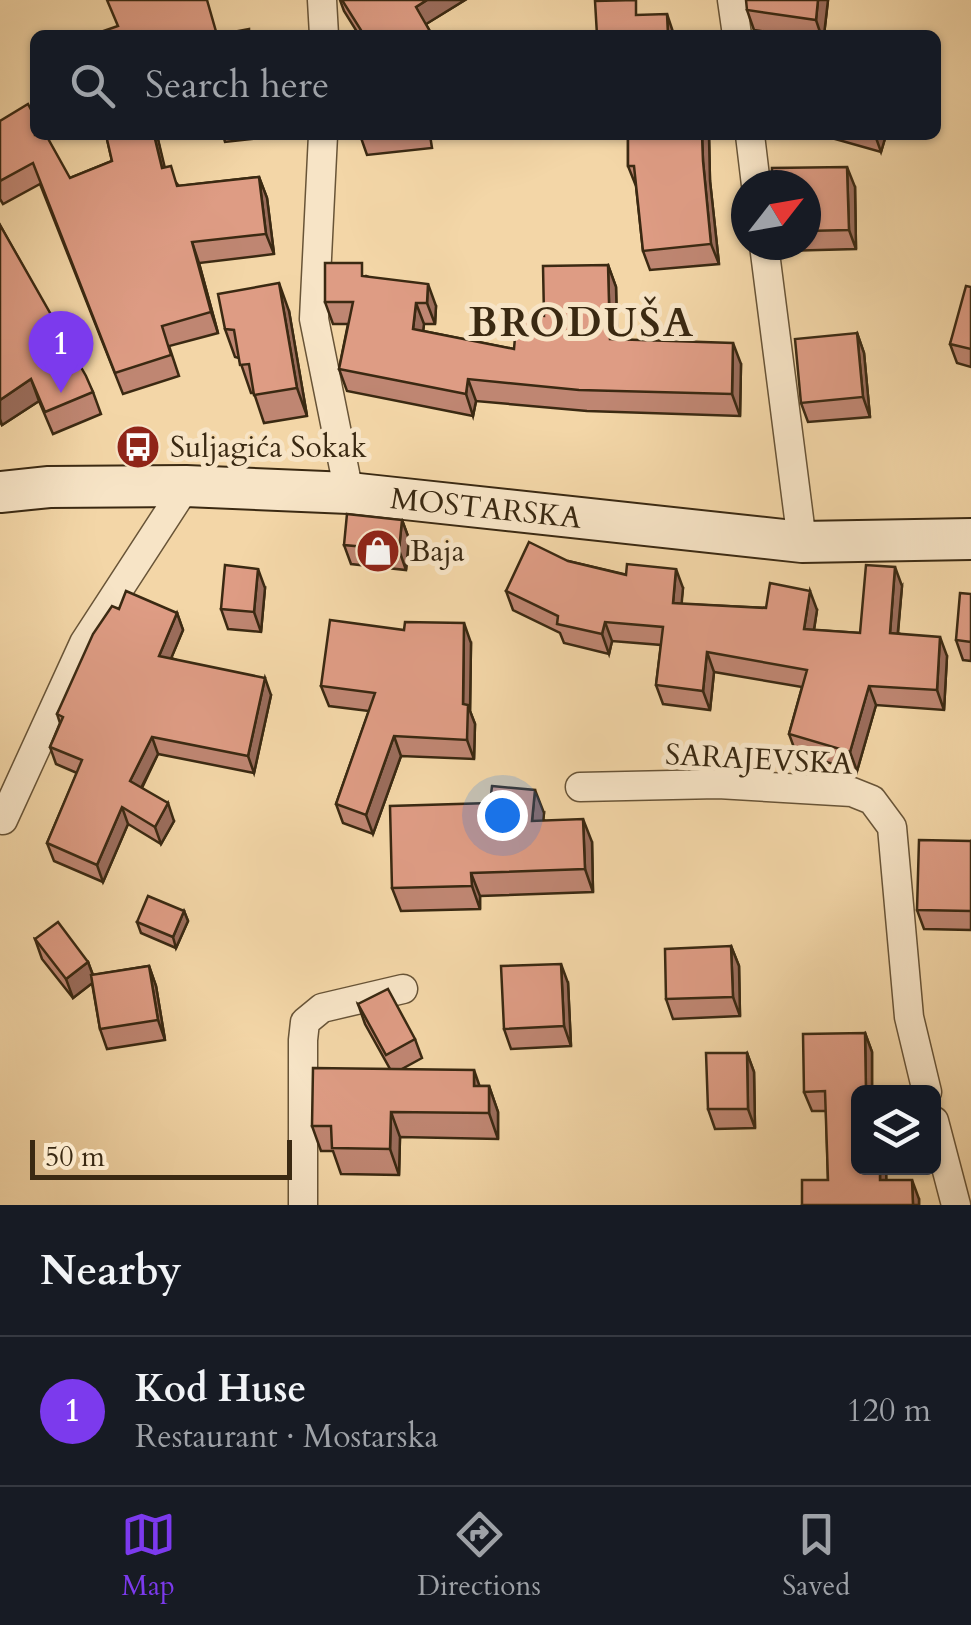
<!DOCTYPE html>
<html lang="en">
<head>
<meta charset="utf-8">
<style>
	:root { --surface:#171b24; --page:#20242c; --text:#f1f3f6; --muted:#9ea1a6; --line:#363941; --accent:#7c3aed }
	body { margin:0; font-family:Cardo,serif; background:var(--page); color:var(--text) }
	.controls { position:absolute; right:30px; bottom:30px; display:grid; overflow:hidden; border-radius:15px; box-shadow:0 2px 8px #0004 }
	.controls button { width:90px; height:90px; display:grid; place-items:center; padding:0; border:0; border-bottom:2px solid var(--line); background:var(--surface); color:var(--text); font:50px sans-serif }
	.compass { position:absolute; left:731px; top:170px; width:90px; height:90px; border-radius:50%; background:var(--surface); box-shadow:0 2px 8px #0004; rotate:59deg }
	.scale { position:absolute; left:30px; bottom:25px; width:262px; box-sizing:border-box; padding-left:10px; border:5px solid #3a2912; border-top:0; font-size:28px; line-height:35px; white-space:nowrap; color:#3a2912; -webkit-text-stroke:8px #f7e4c6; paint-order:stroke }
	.you { position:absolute; left:502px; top:815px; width:35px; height:35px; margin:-25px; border:8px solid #fff; border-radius:50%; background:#1a73e8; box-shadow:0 0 0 15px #1a73e833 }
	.badge { display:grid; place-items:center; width:65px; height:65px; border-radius:50%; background:var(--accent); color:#fff; font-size:32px; font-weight:700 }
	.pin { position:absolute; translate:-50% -82px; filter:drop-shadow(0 2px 5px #0008) }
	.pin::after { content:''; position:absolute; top:52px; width:35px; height:30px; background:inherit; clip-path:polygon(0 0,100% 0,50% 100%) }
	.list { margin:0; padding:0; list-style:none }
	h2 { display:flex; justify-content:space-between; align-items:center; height:130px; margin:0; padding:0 40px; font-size:42px }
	h2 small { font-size:32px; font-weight:400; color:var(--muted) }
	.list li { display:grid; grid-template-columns:65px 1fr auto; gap:30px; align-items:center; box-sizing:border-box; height:150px; padding:0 40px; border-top:2px solid var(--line) }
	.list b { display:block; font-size:38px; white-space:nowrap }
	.list p { margin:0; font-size:32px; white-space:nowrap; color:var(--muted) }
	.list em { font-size:32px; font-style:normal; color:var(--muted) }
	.icon { flex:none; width:55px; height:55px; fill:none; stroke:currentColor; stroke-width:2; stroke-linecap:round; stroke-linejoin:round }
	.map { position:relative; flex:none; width:971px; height:1205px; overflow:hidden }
	.search { position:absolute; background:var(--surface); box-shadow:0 2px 8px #0004; left:30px; right:30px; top:30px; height:110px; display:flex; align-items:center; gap:25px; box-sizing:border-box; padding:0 35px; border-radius:15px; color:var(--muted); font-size:38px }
	.sheet { height:280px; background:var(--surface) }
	nav { display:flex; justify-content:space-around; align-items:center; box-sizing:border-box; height:140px; border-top:2px solid var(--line); background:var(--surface); font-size:28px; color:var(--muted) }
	nav a { display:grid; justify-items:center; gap:5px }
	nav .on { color:var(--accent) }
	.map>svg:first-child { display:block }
</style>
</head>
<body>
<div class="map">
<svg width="971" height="1205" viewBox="0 0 971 1205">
	<rect width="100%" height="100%" fill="#f3d6a7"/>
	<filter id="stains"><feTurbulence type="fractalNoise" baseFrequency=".002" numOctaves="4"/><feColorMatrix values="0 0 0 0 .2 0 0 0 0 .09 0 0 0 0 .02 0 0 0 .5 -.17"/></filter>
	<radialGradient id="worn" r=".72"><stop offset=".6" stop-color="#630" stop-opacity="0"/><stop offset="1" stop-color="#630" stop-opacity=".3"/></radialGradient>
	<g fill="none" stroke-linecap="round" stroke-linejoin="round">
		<defs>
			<g id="minor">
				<polyline points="322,0 324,35"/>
				<polyline points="732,0 737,35"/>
				<polyline points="323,135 314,319 349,493"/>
				<polyline points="750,135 756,185"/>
				<polyline points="764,245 802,542"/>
				<polyline points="580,787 718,784 852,792 872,800 892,827 909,1017 927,1092"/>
				<polyline points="3,820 84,643 186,486"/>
				<polyline points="934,1121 956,1205"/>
				<polyline points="303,1205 303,1040 305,1022 322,1008 403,989"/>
			</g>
			<polyline id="secondary" points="0,492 49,487 186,486 349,493 802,542 971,539"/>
		</defs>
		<use href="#minor" stroke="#685437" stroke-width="31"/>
		<use href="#secondary" stroke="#3a2912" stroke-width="44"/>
		<use href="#minor" stroke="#f7e4c6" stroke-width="28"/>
		<use href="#secondary" stroke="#f7e4c6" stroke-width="40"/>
	</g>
	<g fill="#bf8672" stroke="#3a2912" stroke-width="2.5">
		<polygon points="340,0 465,0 426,24 432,35 359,35 344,11"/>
		<polygon points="828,0 824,35 790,35 754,30 747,10"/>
		<polygon points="0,121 70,178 112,161 106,135 157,135 164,168 179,186 259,177 267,198 274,254 199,263 218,333 169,346 179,376 123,394 40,184 3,204 0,199"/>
		<polygon points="223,135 268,135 268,137 225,142"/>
		<polygon points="360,135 430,135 432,148 367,155"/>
		<polygon points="628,135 709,135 710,181 719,264 650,270 643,251 636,186 628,166"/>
		<polygon points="821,135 886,135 881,152"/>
		<polygon points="806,185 855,187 856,249 782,251 780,245 806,245"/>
		<polygon points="0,225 93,392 101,414 53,434 39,401 2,425 0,422"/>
		<polygon points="608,265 616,287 617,339 741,364 740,416 587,411 476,401 473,416 347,391 339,369 348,324 333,324 325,302 366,276 436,306 435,324 424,324 423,331 514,349 544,316"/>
		<polygon points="971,287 971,367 957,363 950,344"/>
		<polygon points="289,311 307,416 264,423 254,393 251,393 239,358 235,357 225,329"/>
		<polygon points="857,333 864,353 870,417 808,422 801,403"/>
		<polygon points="402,520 409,539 406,570 351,564 344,545"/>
		<polygon points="568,561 683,588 681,604 817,610 814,630 860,633 902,586 898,633 947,656 944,710 876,705 857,771 796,753 789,734 802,687 714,672 710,710 663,704 656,685 661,645 612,641 609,654 564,643 560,633 513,610 506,591"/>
		<polygon points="265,588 261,632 228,629 221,609"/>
		<polygon points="971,594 971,661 963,660 956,640"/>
		<polygon points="119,609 177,613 183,630 171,658 271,695 254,773 158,754 142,788 174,821 161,844 128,824 103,882 54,861 47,843 77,773 56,764 50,747 60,723 57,714"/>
		<polygon points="471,643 470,711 475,724 474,759 401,756 373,834 343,823 336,804 369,711 329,706 321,686"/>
		<polygon points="544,813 543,820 592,842 593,892 480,896 480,909 401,911 392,888"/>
		<polygon points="971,841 971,930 924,929 917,910"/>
		<polygon points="184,911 188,921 176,948 141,933 137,922"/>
		<polygon points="35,939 88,962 93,975 149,966 156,986 165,1040 107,1049 100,1029 92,983 73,998 42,959"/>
		<polygon points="731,946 739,966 740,1016 673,1019 666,999"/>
		<polygon points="568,983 571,1046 511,1049 504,1029"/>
		<polygon points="358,1004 415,1039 422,1058 402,1069 479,1086 489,1086 498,1112 498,1139 400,1137 399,1175 341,1174 333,1151 321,1151 312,1126 390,1069 365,1024"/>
		<polygon points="865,1033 872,1052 872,1092 858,1092 858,1168 886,1168 886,1180 919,1199 919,1205 802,1205 828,1180 826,1111 812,1111 804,1092"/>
		<polygon points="747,1053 754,1072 755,1128 715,1129 708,1109"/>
	</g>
	<g fill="#9b6d5c" stroke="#3a2912" stroke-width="2.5">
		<polygon points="427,0 465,0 423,26 416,7"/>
		<polygon points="818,0 828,0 824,35 821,35 816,20"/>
		<polygon points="667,14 673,32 673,35 668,35"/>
		<polygon points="154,135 157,135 170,189 162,168"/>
		<polygon points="702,135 709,135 709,137 710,181 719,264 711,244 703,161"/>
		<polygon points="875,135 886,135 881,152"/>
		<polygon points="847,167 855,187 856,249 849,230"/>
		<polygon points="259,177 267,198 274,254 266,234"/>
		<polygon points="192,242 199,263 218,333 211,312"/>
		<polygon points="608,265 616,287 618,361 610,339"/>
		<polygon points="279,283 289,311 307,416 297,388"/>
		<polygon points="428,284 436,306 435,324 427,303"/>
		<polygon points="416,303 424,324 421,350 413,329"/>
		<polygon points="857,333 864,353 870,417 863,397"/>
		<polygon points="733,343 741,364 740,416 732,394"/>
		<polygon points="31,379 39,401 2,425 0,419 0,400"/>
		<polygon points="468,379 476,401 473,416 466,394"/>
		<polygon points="402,520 409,539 406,570 399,550"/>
		<polygon points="895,567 902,586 896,652 890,633"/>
		<polygon points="258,569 265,588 261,632 254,612"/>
		<polygon points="676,569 683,588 680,622 673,603"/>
		<polygon points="810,591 817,610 811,648 804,629"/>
		<polygon points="177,613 183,630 165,673 159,656"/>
		<polygon points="605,622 612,641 609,654 602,634"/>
		<polygon points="464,623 471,643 470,711 475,724 474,759 467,740 463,704"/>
		<polygon points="940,637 947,656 944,710 937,690"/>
		<polygon points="707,652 714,672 710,710 703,691"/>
		<polygon points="265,678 271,695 254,773 248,756"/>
		<polygon points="869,686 876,705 857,771 850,752"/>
		<polygon points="394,736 401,756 373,834 366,815"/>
		<polygon points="152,737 158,754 136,798 130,781"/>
		<polygon points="535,790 544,813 541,844 532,821"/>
		<polygon points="168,803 174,821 161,844 155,827"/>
		<polygon points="122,807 128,824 103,882 97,865"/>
		<polygon points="583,819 592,842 593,892 585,869"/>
		<polygon points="471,873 480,896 480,909 472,886"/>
		<polygon points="184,911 188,921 176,948 173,937"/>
		<polygon points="731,946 739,966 740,1016 733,997"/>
		<polygon points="88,962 95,981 73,998 66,979"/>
		<polygon points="561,964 568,983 571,1046 564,1026"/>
		<polygon points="149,966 156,986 165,1040 158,1020"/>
		<polygon points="865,1033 872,1052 872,1092 866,1092"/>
		<polygon points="747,1053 754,1072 755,1128 748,1109"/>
		<polygon points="474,1070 483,1096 474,1086"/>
		<polygon points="489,1086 498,1112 498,1139 489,1113"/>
		<polygon points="391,1112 400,1137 399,1175 390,1149"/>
		<polygon points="880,1168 886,1168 887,1200 880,1180"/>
		<polygon points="912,1180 919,1199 919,1205 913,1205"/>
	</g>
	<g fill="#de9c84" stroke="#3a2912" stroke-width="2.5">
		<polygon points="107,0 207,0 217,35 92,35 118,26"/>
		<polygon points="342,0 427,0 416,7 432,35 364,35"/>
		<polygon points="636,0 636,15 667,14 668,35 597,35 595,1"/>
		<polygon points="746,0 818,0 816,20 747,10"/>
		<polygon points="249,29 249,35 217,35"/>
		<polygon points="28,104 35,117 35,135 46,135 70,178 112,161 106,135 154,135 162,168 171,166 177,186 259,177 266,234 192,242 211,312 162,326 171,355 115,373 33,163 0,181 0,121"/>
		<polygon points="628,135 702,135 703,161 711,244 643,251 634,166 628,166"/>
		<polygon points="847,167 849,230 806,231 806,185 772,185 772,168"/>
		<polygon points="0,225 86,376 93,392 45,412 31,379 0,400"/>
		<polygon points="325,263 362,263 362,276 428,284 427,303 416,303 413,329 514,349 517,314 544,316 543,266 608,265 610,339 733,343 732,394 579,390 468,379 466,394 339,369 353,302 325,302"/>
		<polygon points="279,283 297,388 254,395 249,364 240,365 234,330 225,329 218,294"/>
		<polygon points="966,286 971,287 971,349 950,344"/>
		<polygon points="857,333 863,397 801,403 795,339"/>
		<polygon points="347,514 402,520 399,550 344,545"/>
		<polygon points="529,542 568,561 626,575 627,564 676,569 673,603 766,608 770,583 810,591 804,629 860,633 866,565 895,567 890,633 940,637 937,690 869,686 850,752 789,734 807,670 707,652 703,691 656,685 663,627 605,622 602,634 557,624 558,616 506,591"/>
		<polygon points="225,565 258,569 254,612 221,609"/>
		<polygon points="126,591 177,613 159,656 265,678 248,756 152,737 130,781 168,803 155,827 122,807 97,865 47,843 82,760 50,747 63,717 57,714 93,634 112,606 119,609"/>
		<polygon points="960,593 971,594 971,642 956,640"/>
		<polygon points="330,620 404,630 405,622 464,623 463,704 468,705 467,740 394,736 366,815 336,804 375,693 321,686"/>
		<polygon points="492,786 535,790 532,821 583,819 585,869 471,873 472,886 392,888 390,806 490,803"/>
		<polygon points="919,840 971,841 971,911 917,910"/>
		<polygon points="148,896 184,911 173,937 137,922"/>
		<polygon points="58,922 88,962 66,979 35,939"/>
		<polygon points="731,946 733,997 666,999 665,949"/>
		<polygon points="561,964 564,1026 504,1029 501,966"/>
		<polygon points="149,966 158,1020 100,1029 91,975"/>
		<polygon points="388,989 415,1039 386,1055 358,1004"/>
		<polygon points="865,1033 866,1092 858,1092 858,1168 880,1168 880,1180 912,1180 913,1205 802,1205 802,1180 828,1180 825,1091 804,1092 803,1034"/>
		<polygon points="706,1053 747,1053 748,1109 708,1109"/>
		<polygon points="313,1068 474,1070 474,1086 489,1086 489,1113 391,1112 390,1149 332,1148 331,1126 312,1126"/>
	</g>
	<defs>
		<symbol id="bus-disc" viewBox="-11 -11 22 22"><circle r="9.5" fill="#8f2418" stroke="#f7e4c6"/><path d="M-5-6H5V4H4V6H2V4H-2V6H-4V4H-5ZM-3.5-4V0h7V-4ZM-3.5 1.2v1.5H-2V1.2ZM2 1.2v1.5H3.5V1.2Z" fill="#fff"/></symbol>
		<symbol id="shop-disc" viewBox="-11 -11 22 22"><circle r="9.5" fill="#8f2418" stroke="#f7e4c6"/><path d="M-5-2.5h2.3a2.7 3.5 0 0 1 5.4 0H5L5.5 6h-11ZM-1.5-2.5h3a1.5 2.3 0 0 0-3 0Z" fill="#fff"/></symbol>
	</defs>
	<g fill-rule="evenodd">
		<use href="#bus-disc" x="113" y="422" width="50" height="50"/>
		<use href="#shop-disc" x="353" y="526" width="50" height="50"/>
	</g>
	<g text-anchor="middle" stroke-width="10" stroke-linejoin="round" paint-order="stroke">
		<g font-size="30" fill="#3a2912" stroke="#f7e4c6" text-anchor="start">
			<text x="170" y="457">Suljagića Sokak</text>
			<text x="410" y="561">Baja</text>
		</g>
		<g font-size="30" fill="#3a2912" stroke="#f7e4c6">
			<text transform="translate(486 508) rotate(6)" y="10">MOSTARSKA</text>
			<text transform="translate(759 759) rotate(3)" y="10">SARAJEVSKA</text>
		</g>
		<g font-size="40" font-weight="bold" letter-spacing="2.5" fill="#3a2912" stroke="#f7e4c6">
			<text x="582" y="336">BRODUŠA</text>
		</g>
	</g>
	<rect width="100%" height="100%" filter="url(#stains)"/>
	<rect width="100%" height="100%" fill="url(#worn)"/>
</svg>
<div class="controls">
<button><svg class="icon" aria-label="layers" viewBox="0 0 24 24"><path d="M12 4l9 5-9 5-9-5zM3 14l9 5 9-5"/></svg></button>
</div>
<svg class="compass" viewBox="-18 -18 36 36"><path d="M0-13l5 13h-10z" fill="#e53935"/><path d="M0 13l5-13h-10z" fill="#9ea1a6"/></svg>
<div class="scale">50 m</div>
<div class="you"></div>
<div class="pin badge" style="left:61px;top:393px">1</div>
<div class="search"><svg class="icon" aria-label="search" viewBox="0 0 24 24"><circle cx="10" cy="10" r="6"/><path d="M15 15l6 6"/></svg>Search here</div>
</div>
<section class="sheet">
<h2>Nearby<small></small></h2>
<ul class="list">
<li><span class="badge">1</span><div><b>Kod Huse</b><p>Restaurant · Mostarska</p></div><em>120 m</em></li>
</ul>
</section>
<nav>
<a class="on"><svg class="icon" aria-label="map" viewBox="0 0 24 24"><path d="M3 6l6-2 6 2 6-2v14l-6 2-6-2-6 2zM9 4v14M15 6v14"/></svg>Map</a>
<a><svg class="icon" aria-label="directions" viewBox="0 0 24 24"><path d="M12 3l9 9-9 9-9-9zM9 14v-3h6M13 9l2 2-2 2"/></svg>Directions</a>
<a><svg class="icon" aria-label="saved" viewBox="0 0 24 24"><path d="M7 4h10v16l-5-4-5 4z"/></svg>Saved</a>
</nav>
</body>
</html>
